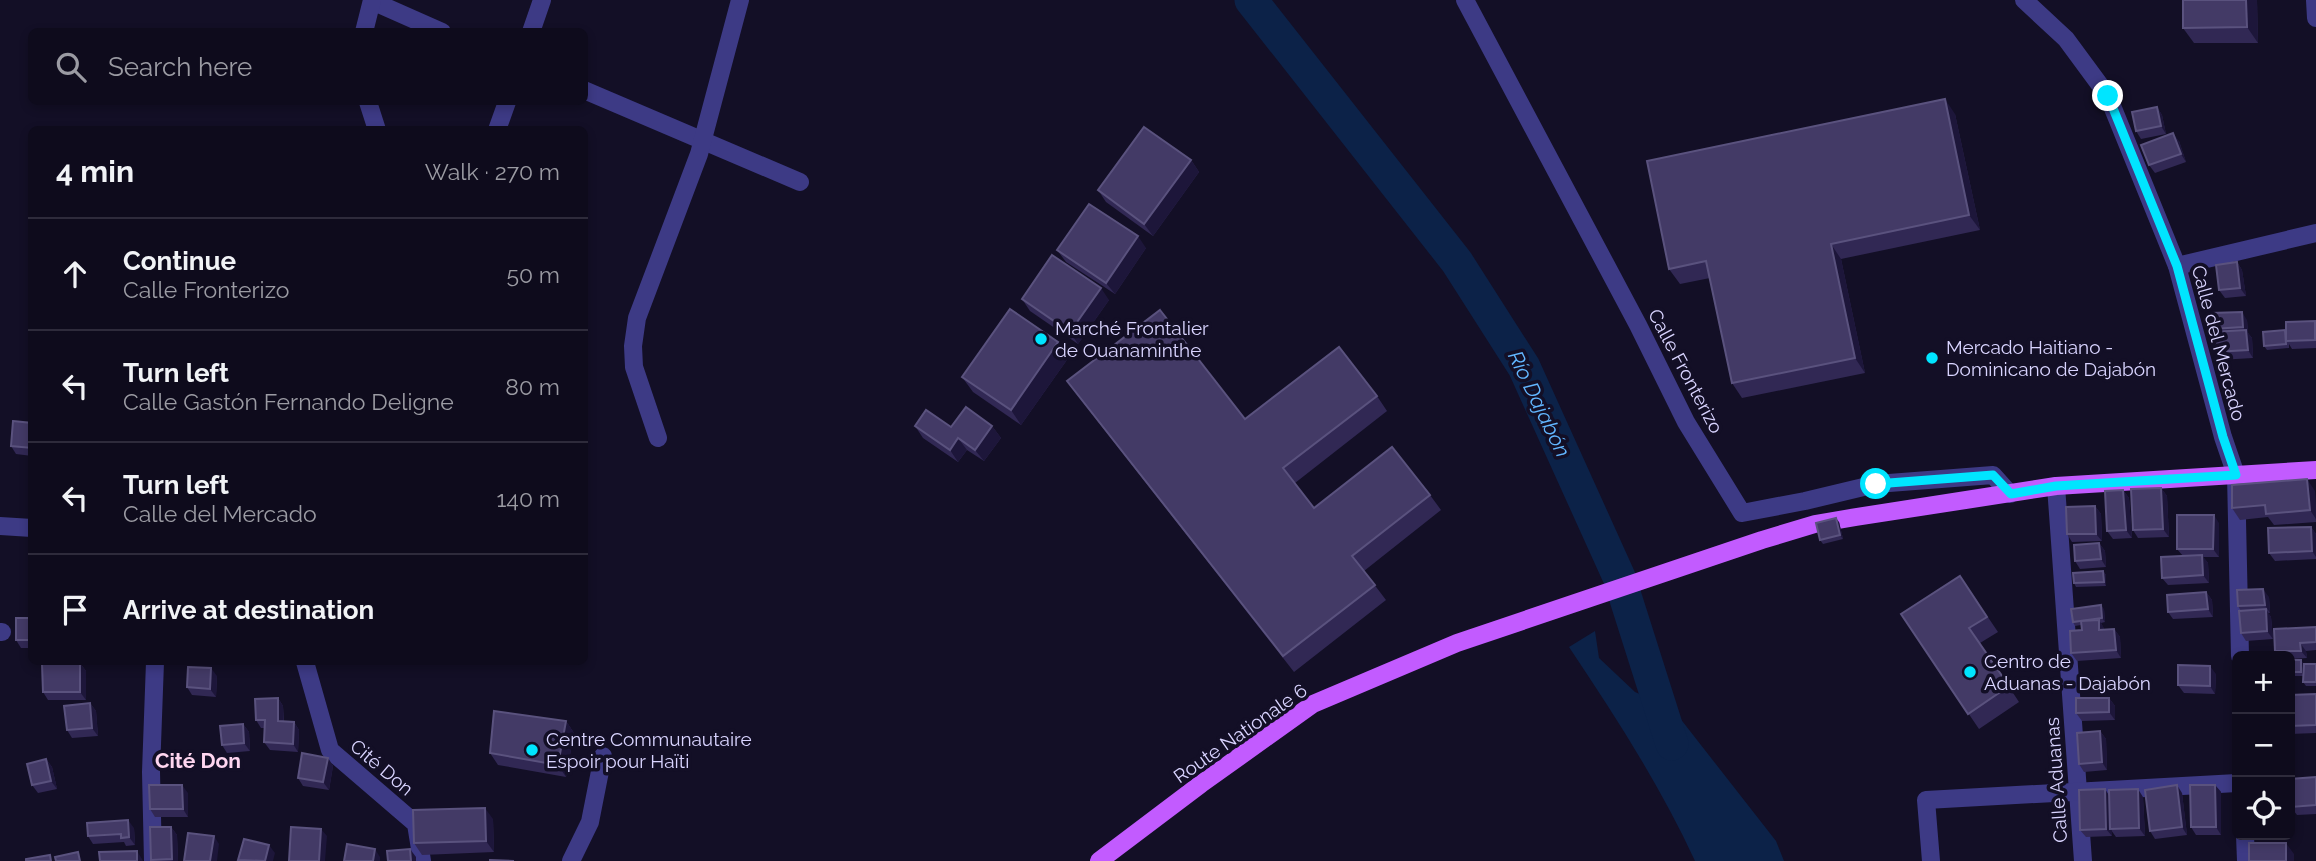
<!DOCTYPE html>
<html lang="en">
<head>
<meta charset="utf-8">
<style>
	:root { --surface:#0e0b1c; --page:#1c1929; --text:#f1f3f6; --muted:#9b9ba3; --line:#2e2b3b }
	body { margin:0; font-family:Raleway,sans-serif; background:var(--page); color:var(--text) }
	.controls { position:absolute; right:21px; bottom:21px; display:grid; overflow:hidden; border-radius:10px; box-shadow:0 4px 10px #0003 }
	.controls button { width:63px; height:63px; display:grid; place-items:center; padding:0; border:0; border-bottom:2px solid var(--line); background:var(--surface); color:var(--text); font:35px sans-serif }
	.stop { position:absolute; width:21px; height:21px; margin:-16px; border:5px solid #00e5ff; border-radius:50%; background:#fff }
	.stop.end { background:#00e5ff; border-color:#fff; box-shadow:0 2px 7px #0008 }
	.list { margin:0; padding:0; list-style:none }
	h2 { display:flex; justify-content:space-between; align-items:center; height:91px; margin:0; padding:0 28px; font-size:30px }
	h2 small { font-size:23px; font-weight:400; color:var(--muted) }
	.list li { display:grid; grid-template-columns:46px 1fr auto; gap:21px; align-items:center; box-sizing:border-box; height:112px; padding:0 28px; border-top:2px solid var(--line) }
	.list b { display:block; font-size:26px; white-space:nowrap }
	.list p { margin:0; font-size:23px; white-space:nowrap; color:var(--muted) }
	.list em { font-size:23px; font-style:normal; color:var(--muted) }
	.icon { flex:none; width:38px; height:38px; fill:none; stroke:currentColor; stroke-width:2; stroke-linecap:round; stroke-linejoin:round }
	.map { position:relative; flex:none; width:2316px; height:861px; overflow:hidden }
	.search { position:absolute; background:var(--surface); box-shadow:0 4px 10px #0003; left:28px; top:28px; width:560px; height:77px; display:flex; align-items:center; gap:18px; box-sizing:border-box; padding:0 24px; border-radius:10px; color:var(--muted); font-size:26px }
	.panel { position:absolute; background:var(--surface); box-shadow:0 4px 10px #0003; left:28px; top:126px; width:560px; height:539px; border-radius:10px }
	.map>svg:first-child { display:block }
</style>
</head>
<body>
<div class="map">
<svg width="2316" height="861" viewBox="0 0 2316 861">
	<rect width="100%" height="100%" fill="#130f26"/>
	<path fill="#0c2248" d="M1595,631l4,27 36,34 37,16 104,133 8,20h-89c-35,-76 -80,-145 -126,-214z"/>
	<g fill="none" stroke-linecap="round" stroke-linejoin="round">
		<polyline stroke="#0c2248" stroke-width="33" points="1251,0 1457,262 1524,367 1619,577 1672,744"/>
		<g stroke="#3d3a85" stroke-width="18">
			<polyline points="1465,0 1638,325 1686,422 1742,513 1805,501 1876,484 1993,475 2010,494"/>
			<polyline points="2024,0 2066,39 2108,96 2177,266 2223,437 2236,475 2240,656"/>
			<polyline points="2315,0 2316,18"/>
			<polyline points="372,1 442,32"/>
			<polyline points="364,32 372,0"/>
			<polyline points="531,32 542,0"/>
			<polyline points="584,90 800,182"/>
			<polyline points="368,102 377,130"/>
			<polyline points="497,130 507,102"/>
			<polyline points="2177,266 2316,233"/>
			<polyline points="658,438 634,367 633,346 637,318 699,154 740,0"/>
			<polyline points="2056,486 2083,861"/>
			<polyline points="0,526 32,528"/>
			<polyline points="0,632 2,632"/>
			<polyline points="305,662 330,750 416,824 422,861"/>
			<polyline points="2245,835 2246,861"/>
			<polyline points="153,861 151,772 155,662"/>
			<polyline points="571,861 590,822 603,756"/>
			<polyline points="1931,861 1926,800 2237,783"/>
		</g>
		<polyline stroke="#c25bff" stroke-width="18" points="1099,861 1201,784 1313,704 1457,643 1762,540 1815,524 1856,517 2056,486 2316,470"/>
	</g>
	<g fill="#312854">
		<polygon points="2257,0 2258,43 2194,43 2183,28"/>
		<polygon points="2157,107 2162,115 2166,134 2141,139 2136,131"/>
		<polygon points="1955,114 1980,230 1841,259 1865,373 1742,398 1732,383 1710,278 1680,284 1669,269"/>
		<polygon points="2179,141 2186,162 2155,173 2149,165"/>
		<polygon points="1191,160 1199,172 1153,236 1106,202 1098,190"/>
		<polygon points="1146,248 1115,294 1066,262 1057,250"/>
		<polygon points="2237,262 2242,270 2246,296 2225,298 2219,290"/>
		<polygon points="1022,299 1109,300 1078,344 1030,311"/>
		<polygon points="2247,320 2248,333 2252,338 2253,358 2219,360 2214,352 2215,332 2212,329"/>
		<polygon points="2315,321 2316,323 2316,348 2292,349 2289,344 2289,348 2267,350 2264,346 2286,331"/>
		<polygon points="1058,342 1069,357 1021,425 973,392 962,377"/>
		<polygon points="1067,381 1245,419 1377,396 1387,411 1295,483 1314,508 1430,495 1441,510 1364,571 1386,600 1294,672 1078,396"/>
		<polygon points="32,423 32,456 16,454 11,446"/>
		<polygon points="915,426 951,427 992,426 1001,438 984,461 967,450 958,462 923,438"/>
		<polygon points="2161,488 2167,496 2169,537 2138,538 2133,530"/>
		<polygon points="2123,490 2129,498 2132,538 2113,539 2107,531"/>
		<polygon points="2315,491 2316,522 2274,525 2268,517 2240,520 2232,508"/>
		<polygon points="2095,506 2101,514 2102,541 2072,542 2067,534"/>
		<polygon points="1839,522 1843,539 1823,544 1820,540"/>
		<polygon points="2219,523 2219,557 2203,557 2208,563 2209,583 2168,585 2162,578 2183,556 2177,549"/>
		<polygon points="2311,527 2316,534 2316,559 2275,561 2269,553"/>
		<polygon points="2099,543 2105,551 2106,567 2080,569 2075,561"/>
		<polygon points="2103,571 2106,575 2106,586 2076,587 2074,583"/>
		<polygon points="1960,576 1998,632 1980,643 2019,702 1979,729 1901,614"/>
		<polygon points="2206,592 2212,600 2213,617 2173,619 2168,612"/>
		<polygon points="2269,597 2270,613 2268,613 2271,617 2273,639 2246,641 2241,633 2241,611 2238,606"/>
		<polygon points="2104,609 2105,622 2101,623 2104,629 2114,629 2120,637 2121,658 2077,661 2071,653 2082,630 2081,625 2075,626 2073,622"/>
		<polygon points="32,618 32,648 21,648 16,640"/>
		<polygon points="2316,627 2316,650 2306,651 2307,658 2290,659 2290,656 2278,656 2275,651"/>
		<polygon points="2290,660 2304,664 2316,664 2316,686 2306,686 2303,682 2304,676 2290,676"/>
		<polygon points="80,663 86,671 86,700 48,700 43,692"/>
		<polygon points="2216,674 2215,694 2184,693 2178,685"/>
		<polygon points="217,676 216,697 192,695 187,687"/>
		<polygon points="2316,694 2316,733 2290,734 2290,695"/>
		<polygon points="278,698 283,706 284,721 294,722 299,730 298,752 270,750 264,742 265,728 261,728 256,720"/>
		<polygon points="2109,698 2115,706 2115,720 2082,721 2076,713"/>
		<polygon points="90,703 96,711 98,736 72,738 67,730"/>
		<polygon points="566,721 574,733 566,777 498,765 490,753"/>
		<polygon points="243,724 249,732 250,751 227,753 222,745"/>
		<polygon points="2100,731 2106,739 2107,770 2084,772 2079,764"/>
		<polygon points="328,758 333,766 329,790 303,786 298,778"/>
		<polygon points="46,759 52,767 57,789 38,793 32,785"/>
		<polygon points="2316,777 2316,814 2297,815 2291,807"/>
		<polygon points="2215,785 2221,792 2221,835 2196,835 2191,827"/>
		<polygon points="2105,789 2109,796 2143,797 2145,836 2116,837 2111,830 2112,836 2086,837 2080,830"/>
		<polygon points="188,793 188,817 155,817 150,809"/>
		<polygon points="2182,793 2187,835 2155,839 2150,831"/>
		<polygon points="493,819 494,852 422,855 414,843"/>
		<polygon points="171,827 177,835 178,861 151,861 151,860"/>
		<polygon points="134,828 135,845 126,846 124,842 93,844 88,836"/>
	</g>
	<g fill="#1d163a">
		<polygon points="2246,0 2257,0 2258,43 2247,27"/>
		<polygon points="1945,99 1955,114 1980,230 1969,215"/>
		<polygon points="2157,107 2162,115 2166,134 2161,126"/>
		<polygon points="2173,133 2179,141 2186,162 2181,154"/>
		<polygon points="1191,160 1199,172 1153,236 1144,224"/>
		<polygon points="1138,236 1146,248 1115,294 1106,283"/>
		<polygon points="1831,244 1841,259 1865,373 1855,358"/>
		<polygon points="2237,262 2242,270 2246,296 2240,288"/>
		<polygon points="1101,288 1109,300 1078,344 1070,332"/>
		<polygon points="2242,312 2247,320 2248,333 2252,338 2253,358 2248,350 2247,333 2243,327"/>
		<polygon points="1058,342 1069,357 1021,425 1011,410"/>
		<polygon points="992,426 1001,438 984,461 975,450"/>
		<polygon points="958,438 967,450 958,462 950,450"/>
		<polygon points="2307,479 2315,491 2316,519 2310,510"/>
		<polygon points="2161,488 2167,496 2169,537 2163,529"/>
		<polygon points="2123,490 2129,498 2132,538 2126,530"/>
		<polygon points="2095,506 2101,514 2102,541 2096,534"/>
		<polygon points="2214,515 2219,523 2219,557 2213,549"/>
		<polygon points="1836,518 1839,522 1843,539 1840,535"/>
		<polygon points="2311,527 2316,534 2316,557 2312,551"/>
		<polygon points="2099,543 2105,551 2106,567 2101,559"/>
		<polygon points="2202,555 2208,563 2209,583 2203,575"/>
		<polygon points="2103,571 2106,575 2106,586 2104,582"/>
		<polygon points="2263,589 2269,597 2270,613 2265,605"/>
		<polygon points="2206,592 2212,600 2213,617 2208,609"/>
		<polygon points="2101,605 2104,609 2105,622 2102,618"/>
		<polygon points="2266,609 2271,617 2273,639 2267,631"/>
		<polygon points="2099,620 2104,628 2105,638 2099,630"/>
		<polygon points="2114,629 2120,637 2121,658 2116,650"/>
		<polygon points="2300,643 2306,651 2307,658 2301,651"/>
		<polygon points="2301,660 2304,664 2304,676 2301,672"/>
		<polygon points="80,663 86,671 86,700 80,692"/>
		<polygon points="2210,666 2216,674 2215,694 2210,686"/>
		<polygon points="211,668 217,676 216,697 210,689"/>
		<polygon points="278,698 283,706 284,729 278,721"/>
		<polygon points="2109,698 2115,706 2115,720 2109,712"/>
		<polygon points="90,703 96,711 98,736 92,728"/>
		<polygon points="566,721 574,733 566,777 558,765"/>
		<polygon points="294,722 299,730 298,752 293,744"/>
		<polygon points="243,724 249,732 250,751 244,743"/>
		<polygon points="2100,731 2106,739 2107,770 2102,762"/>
		<polygon points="328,758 333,766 329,790 323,782"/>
		<polygon points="46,759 52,767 57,789 51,781"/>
		<polygon points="182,785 188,793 188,817 183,809"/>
		<polygon points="2177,785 2182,793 2187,835 2182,827"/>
		<polygon points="2215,785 2221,792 2221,835 2216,827"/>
		<polygon points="2105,789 2110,797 2112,836 2106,829"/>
		<polygon points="2138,789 2143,797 2145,836 2139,828"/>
		<polygon points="485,808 493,819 494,852 486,841"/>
		<polygon points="128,820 134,828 135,845 129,837"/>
		<polygon points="171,827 177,835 178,861 173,861 172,859"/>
		<polygon points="321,829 327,836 325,861 319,861"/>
		<polygon points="214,836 219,844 217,861 210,861"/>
		<polygon points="2286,843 2294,854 2294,861 2286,861"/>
		<polygon points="269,845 275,853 273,861 265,861"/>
		<polygon points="375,849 380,857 380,861 373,861"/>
		<polygon points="410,849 416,857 416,861 411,861"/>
		<polygon points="137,851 142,859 143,861 137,861"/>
	</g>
	<g fill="#433a66" stroke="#5a527e" stroke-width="2">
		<polygon points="2183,0 2246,0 2247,27 2183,28"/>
		<polygon points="1945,99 1969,215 1831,244 1855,358 1732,383 1706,261 1669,269 1647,161"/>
		<polygon points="2157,107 2161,126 2136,131 2132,112"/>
		<polygon points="1144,127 1191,160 1144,224 1098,190"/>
		<polygon points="2173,133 2181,154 2149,165 2141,145"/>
		<polygon points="1089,204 1138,236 1106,283 1057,250"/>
		<polygon points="1052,255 1101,288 1070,332 1022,299"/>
		<polygon points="2237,262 2240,288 2219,290 2216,265"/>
		<polygon points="1010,309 1058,342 1011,410 962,377"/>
		<polygon points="1160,310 1245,419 1339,347 1377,396 1283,468 1314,508 1392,447 1430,495 1352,556 1375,585 1283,656 1067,381"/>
		<polygon points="2242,312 2243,327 2212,329 2211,313"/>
		<polygon points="2315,321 2315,340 2286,341 2286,322"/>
		<polygon points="2246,330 2248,350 2214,352 2212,332"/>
		<polygon points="2285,330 2286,344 2264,346 2263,332"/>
		<polygon points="966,407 992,426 975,450 958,438 950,450 915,426 926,410 951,427"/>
		<polygon points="13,421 32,423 32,448 11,446"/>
		<polygon points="2307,479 2310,510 2266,514 2265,505 2232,508 2232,485"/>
		<polygon points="2161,488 2163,529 2133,530 2131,489"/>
		<polygon points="2123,490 2126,530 2107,531 2105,491"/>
		<polygon points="2095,506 2096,534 2067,534 2066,507"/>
		<polygon points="2177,515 2214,515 2213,549 2177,549"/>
		<polygon points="1836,518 1840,535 1820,540 1816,523"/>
		<polygon points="2311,527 2312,551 2269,553 2268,528"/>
		<polygon points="2099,543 2101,559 2075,561 2074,545"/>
		<polygon points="2202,555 2203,575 2162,578 2161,557"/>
		<polygon points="2103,571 2104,582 2074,583 2073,573"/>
		<polygon points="1960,576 1987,617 1969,628 2009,686 1968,714 1901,614"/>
		<polygon points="2263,589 2265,605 2238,606 2237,590"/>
		<polygon points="2206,592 2208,609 2168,612 2167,595"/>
		<polygon points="2101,605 2102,618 2073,622 2071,609"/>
		<polygon points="2266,609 2267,631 2241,633 2239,611"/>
		<rect x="16" y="618" width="16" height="22"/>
		<polygon points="2099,620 2099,630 2114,629 2116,650 2071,653 2070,631 2082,630 2081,621"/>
		<polygon points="2316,627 2316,642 2300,643 2301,651 2275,651 2274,629"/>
		<rect x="2290" y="660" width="11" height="12"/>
		<polygon points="80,663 80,692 43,692 42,664"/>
		<polygon points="2304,664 2316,664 2316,682 2303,682"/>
		<polygon points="2178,665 2210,666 2210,686 2178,685"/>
		<polygon points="188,667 211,668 210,689 187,687"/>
		<polygon points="2316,694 2316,725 2290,726 2290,695"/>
		<polygon points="278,698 278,721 294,722 293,744 264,742 265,720 256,720 255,699"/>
		<polygon points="2076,698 2109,698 2109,712 2076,713"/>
		<polygon points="90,703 92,728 67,730 64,706"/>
		<polygon points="494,711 566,721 558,765 490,753"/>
		<polygon points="243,724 244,743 222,745 220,726"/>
		<polygon points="2100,731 2102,762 2079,764 2077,733"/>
		<polygon points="302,753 328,758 323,782 298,778"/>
		<polygon points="46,759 51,781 32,785 27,764"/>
		<polygon points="2316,777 2316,805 2291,807 2290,779"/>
		<polygon points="149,785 182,785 183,809 150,809"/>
		<polygon points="2177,785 2182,827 2150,831 2145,790"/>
		<polygon points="2190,785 2215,785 2216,827 2191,827"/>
		<polygon points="2105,789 2106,829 2080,830 2079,790"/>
		<polygon points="2138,789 2139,828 2110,829 2109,790"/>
		<polygon points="485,808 486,841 414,843 413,810"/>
		<polygon points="128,820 129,837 121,838 121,834 88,836 87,823"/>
		<polygon points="150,827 171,827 172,859 151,860"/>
		<polygon points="291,827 321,829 319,861 289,861"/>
		<polygon points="188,833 214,836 210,861 184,861"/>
		<polygon points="244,839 269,845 265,861 238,860"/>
		<rect x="2249" y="843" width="37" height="18"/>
		<polygon points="347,844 375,849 373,861 344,861"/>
		<polygon points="410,849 411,861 388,861 387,851"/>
		<polygon points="137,851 137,861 100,861 99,852"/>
		<polygon points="78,852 80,861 56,861 55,857"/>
		<polygon points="50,855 51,861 26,861 26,859"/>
		<polygon points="490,860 514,861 490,861"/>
	</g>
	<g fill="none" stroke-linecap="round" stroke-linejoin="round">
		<polyline stroke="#00e5ff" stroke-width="9" points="1876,484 1993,475 2011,494 2056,486 2236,475 2223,437 2177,266 2108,96"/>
	</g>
	<g fill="#00e5ff" stroke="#130f26" stroke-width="2.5">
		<circle cx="1041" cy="339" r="7"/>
		<circle cx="1932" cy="358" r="7"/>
		<circle cx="1970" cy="672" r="7"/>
		<circle cx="532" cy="750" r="7"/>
	</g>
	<g text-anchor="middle" stroke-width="7" stroke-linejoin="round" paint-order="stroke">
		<g font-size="19" fill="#d9d4ff" stroke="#130f26" text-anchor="start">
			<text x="1055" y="335">Marché Frontalier<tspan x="1055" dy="22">de Ouanaminthe</tspan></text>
			<text x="1946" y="354">Mercado Haitiano -<tspan x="1946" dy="22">Dominicano de Dajabón</tspan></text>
			<text x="1984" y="668">Centro de<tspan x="1984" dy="22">Aduanas - Dajabón</tspan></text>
			<text x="546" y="746">Centre Communautaire<tspan x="546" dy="22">Espoir pour Haïti</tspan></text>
		</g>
		<g font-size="19" fill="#d9d4ff" stroke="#130f26">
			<text transform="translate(2219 343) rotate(75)" y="7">Calle del Mercado</text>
			<text transform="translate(1686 371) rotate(62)" y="7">Calle Fronterizo</text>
			<text transform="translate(1240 733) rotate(-35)" y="7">Route Nationale 6</text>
			<text transform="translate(382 767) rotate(40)" y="7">Cité Don</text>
			<text transform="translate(2056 780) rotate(-94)" y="7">Calle Aduanas</text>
		</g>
		<g font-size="21" font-style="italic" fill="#62b6ff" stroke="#130f26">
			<text transform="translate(1539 404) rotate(64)" y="7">Río Dajabón</text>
		</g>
		<g font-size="21" font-weight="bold" fill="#ffd6f0" stroke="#130f26">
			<text x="198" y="768">Cité Don</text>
		</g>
	</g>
</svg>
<div class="controls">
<button>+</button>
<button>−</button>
<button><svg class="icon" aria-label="locate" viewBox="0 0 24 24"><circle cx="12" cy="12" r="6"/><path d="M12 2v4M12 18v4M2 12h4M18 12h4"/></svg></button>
</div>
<div class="stop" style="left:1876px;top:484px"></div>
<div class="stop end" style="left:2108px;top:96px"></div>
<div class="search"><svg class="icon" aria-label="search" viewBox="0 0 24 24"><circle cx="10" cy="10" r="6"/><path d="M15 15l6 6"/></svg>Search here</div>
<section class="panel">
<h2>4 min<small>Walk · 270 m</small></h2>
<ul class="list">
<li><svg class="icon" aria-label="ahead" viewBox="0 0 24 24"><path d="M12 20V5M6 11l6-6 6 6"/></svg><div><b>Continue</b><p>Calle Fronterizo</p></div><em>50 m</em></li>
<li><svg class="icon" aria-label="left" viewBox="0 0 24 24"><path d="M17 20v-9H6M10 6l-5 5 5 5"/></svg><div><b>Turn left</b><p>Calle Gastón Fernando Deligne</p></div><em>80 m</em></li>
<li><svg class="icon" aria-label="left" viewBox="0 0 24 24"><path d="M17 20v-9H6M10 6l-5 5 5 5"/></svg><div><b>Turn left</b><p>Calle del Mercado</p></div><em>140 m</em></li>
<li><svg class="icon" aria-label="arrive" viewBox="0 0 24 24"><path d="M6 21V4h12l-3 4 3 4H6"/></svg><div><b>Arrive at destination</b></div></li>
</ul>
</section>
</div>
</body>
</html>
